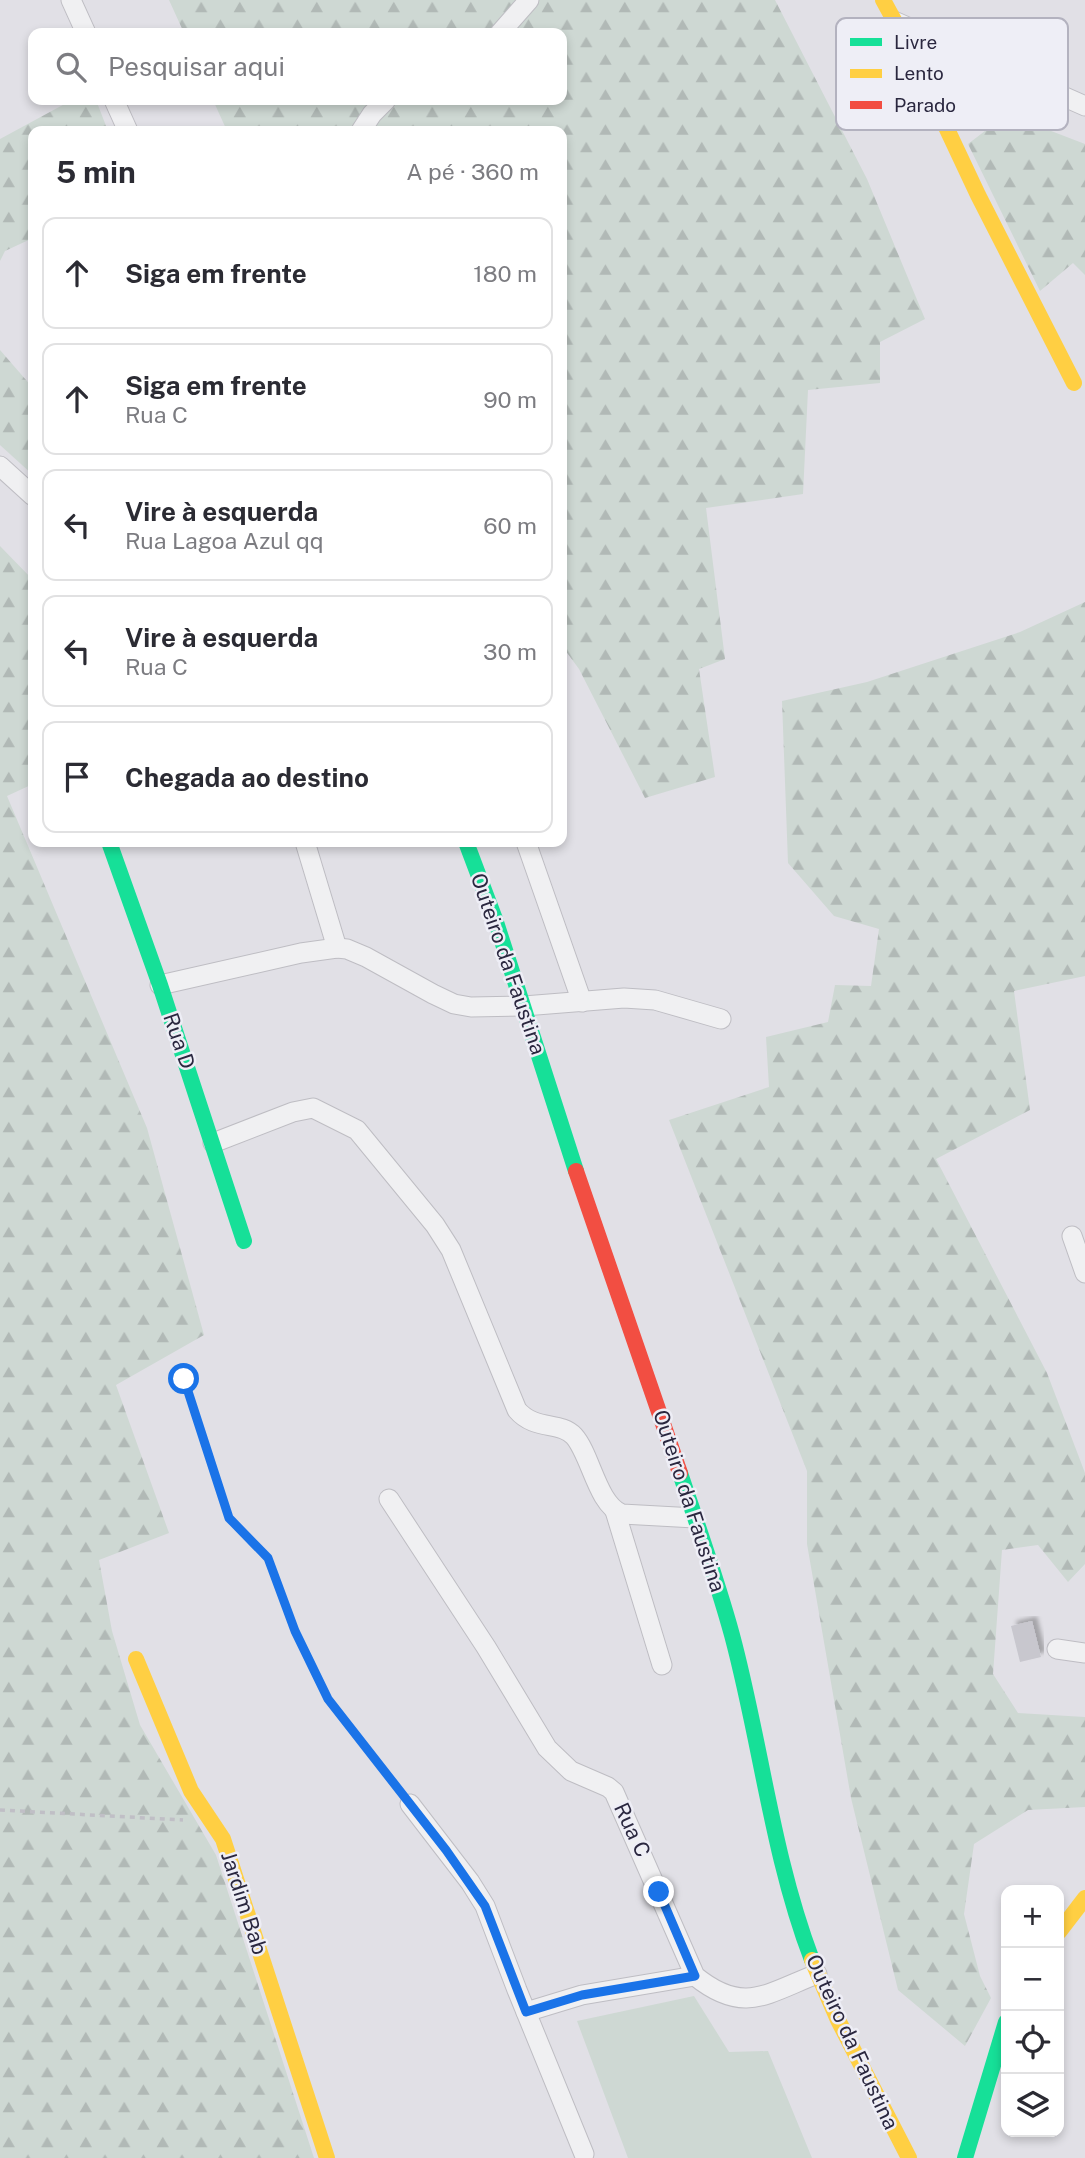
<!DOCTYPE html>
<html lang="pt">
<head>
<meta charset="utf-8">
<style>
	:root { --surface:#fff; --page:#f7f7f7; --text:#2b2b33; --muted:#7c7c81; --line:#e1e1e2 }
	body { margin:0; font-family:"Public Sans",sans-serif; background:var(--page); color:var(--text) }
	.controls { position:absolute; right:21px; bottom:21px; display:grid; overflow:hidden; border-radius:14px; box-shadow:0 4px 10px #0003 }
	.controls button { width:63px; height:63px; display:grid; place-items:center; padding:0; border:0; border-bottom:2px solid var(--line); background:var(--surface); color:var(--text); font:35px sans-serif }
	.stop { position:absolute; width:21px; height:21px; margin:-16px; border:5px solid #1a73e8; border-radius:50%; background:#fff }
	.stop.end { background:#1a73e8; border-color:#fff; box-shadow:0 2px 7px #0008 }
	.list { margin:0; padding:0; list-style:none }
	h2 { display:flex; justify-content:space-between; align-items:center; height:91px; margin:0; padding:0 28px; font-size:30px }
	h2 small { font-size:23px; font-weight:400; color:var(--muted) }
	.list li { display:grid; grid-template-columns:46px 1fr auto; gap:21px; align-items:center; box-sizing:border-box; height:112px; margin:0 14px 14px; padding:0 14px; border:2px solid var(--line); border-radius:14px }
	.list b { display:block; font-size:26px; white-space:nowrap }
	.list p { margin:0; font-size:23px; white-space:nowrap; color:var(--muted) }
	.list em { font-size:23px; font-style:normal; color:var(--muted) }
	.icon { flex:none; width:38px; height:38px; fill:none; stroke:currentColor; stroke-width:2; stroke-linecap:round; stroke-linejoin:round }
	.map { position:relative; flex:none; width:1085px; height:2158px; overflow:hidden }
	.search { position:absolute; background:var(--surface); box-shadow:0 4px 10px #0003; left:28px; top:28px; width:539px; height:77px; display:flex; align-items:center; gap:18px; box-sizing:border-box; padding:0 24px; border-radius:14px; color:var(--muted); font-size:26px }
	.panel { position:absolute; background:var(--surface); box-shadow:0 4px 10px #0003; left:28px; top:126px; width:539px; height:721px; border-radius:14px }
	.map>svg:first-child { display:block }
</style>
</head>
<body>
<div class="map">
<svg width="1085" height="2158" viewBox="0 0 1085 2158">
	<defs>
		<pattern id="forest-firs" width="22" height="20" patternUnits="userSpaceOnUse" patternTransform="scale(1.75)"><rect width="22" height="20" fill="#ced8d3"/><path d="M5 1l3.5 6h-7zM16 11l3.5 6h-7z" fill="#b1b9b6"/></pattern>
		<filter id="shadow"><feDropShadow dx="5" dy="-5" stdDeviation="2" flood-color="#0004"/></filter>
	</defs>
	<rect width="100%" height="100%" fill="#e1e0e6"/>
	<polygon fill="#ced8d3" points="694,1996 729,2052 768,2051 812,2158 628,2158 577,2021"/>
	<g fill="url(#forest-firs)">
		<polygon points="169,0 775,0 867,179 925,319 880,342 880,383 808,390 803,494 706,508 725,659 699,669 715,777 645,798 579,669 562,646 562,131 227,131 213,100 562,100 562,33 184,33"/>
		<polygon points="72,100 96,100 108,131 33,131 33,238 5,251 0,261 0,139"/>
		<polygon points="1007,114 1085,144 1085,275 1073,263 1040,291 968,144"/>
		<polygon points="0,350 33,388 33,475 0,445"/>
		<polygon points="0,546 33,580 33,784 7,796 147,1128 204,1335 116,1385 169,1533 99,1560 112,1631 140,1725 216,1855 314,2158 0,2158"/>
		<polygon points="1085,602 1085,976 1014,991 1030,1110 936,1159 1047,1373 1085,1473 1085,1564 1068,1582 1038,1545 1002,1550 993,1674 1018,1713 1085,1717 1085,1807 1028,1810 974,1844 964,1914 980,1976 991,1998 965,2046 898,1990 851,1798 807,1544 807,1471 669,1120 769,1087 766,1037 828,1022 835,985 871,986 879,929 834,916 788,863 782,701 867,682 1020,632"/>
	</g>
	<polygon fill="#c8c7ce" filter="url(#shadow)" points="1032,1621 1041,1657 1020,1662 1011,1626"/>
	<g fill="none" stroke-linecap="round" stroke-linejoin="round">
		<defs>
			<g id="street">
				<polyline points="71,0 86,33"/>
				<polyline points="894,21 1085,106"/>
				<polyline points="500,33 529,0"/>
				<polyline points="114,100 128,131"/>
				<polyline points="361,131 372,114 386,100"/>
				<polyline points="0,466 33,496"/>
				<polyline points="305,842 337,948"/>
				<polyline points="526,842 582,1002"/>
				<polyline points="160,985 301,953 337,948 347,949 366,957 433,994 454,1004 471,1007 524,1006 624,998 655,1000 721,1019"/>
				<path d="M213,1143l80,-31 20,-4 44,22 78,95 16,25 66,160c18,21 43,11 57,26 17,19 23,68 48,78l73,4"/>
				<polyline points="1072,1236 1085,1273"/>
				<path d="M389,1499l97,148 61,101 24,23 37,16 6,5 81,184c48,39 71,18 122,-2"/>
				<polyline points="615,1511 662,1665"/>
				<polyline points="1057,1649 1085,1653"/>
				<polyline points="410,1804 470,1882 485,1906 517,1990 584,2154"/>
				<polyline points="526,2012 582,1995 695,1976"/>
			</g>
		</defs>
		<use href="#street" stroke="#bebdc3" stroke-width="21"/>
		<g stroke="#c0bfc6" stroke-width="3.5" stroke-dasharray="5 5" stroke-linecap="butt">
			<polyline points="184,1379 229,1518 268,1558 295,1631 328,1700 400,1791"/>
			<polyline points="0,1810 183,1820"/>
		</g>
		<use href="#street" stroke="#f0f0f2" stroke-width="19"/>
		<g stroke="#16e098" stroke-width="16">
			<polyline points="109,842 160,985 244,1241"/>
			<polyline points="466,842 495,919 576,1171"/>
			<path d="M680,1473c18,54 37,107 52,162 29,108 40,220 80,325"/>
			<polyline points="965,2158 1006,2022"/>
		</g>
		<g stroke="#ffcf43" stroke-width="16">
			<polyline points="883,0 907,44 978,195 1074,383"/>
			<polyline points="136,1659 191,1791 223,1839 327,2158"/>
			<polyline points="1059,1932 1085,1898"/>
			<polyline points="812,1960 838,2020 909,2158"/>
		</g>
		<polyline stroke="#f24e42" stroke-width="16" points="576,1171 680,1473"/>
	</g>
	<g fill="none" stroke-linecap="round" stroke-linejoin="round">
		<polyline stroke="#1a73e8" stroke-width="9" points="184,1379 229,1518 268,1558 295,1631 328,1699 446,1850 485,1906 526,2012 582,1995 695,1976 659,1892"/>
	</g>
	<g text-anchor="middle" stroke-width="5" stroke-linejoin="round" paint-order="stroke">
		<g font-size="21" fill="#2a273f" stroke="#eeeef6">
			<text transform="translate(508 964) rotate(71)" y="7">Outeiro da Faustina</text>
			<text transform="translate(179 1041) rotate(71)" y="7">Rua D</text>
			<text transform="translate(689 1501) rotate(72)" y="7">Outeiro da Faustina</text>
			<text transform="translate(632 1830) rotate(65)" y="7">Rua C</text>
			<text transform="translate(244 1903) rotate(72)" y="7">Jardim Bab</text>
			<text transform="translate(852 2042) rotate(65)" y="7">Outeiro da Faustina</text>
		</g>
	</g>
	<rect x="836" y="18" width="232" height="112" rx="10" fill="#eeeef6" stroke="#b3b2bf" stroke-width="2"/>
	<rect x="850" y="38" width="32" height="8" fill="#16e098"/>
	<rect x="850" y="69" width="32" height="9" fill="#ffcf43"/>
	<rect x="850" y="101" width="32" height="8" fill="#f24e42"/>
	<g font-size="19" fill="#2a273f">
		<text x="894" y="49">Livre</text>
		<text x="894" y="80">Lento</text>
		<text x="894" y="112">Parado</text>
	</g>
</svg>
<div class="controls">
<button>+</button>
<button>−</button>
<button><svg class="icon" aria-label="locate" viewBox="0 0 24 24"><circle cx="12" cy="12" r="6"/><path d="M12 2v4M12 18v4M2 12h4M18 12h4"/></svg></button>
<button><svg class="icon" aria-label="layers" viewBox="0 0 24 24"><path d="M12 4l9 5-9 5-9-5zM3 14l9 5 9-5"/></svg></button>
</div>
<div class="stop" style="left:184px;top:1379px"></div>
<div class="stop end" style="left:659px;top:1892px"></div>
<div class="search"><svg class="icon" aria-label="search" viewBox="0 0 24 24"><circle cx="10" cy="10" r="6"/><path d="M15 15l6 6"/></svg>Pesquisar aqui</div>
<section class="panel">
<h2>5 min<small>A pé · 360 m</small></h2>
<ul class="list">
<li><svg class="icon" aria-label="ahead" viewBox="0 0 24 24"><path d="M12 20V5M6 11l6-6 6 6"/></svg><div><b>Siga em frente</b></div><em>180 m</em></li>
<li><svg class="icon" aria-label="ahead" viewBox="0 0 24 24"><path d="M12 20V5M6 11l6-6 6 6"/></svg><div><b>Siga em frente</b><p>Rua C</p></div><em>90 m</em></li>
<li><svg class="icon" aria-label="left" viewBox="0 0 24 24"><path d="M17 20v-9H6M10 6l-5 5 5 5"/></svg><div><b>Vire à esquerda</b><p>Rua Lagoa Azul qq</p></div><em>60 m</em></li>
<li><svg class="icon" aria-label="left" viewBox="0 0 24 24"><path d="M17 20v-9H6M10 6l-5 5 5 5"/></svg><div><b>Vire à esquerda</b><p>Rua C</p></div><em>30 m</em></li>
<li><svg class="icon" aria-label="arrive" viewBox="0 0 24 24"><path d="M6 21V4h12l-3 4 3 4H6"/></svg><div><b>Chegada ao destino</b></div></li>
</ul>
</section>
</div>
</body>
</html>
